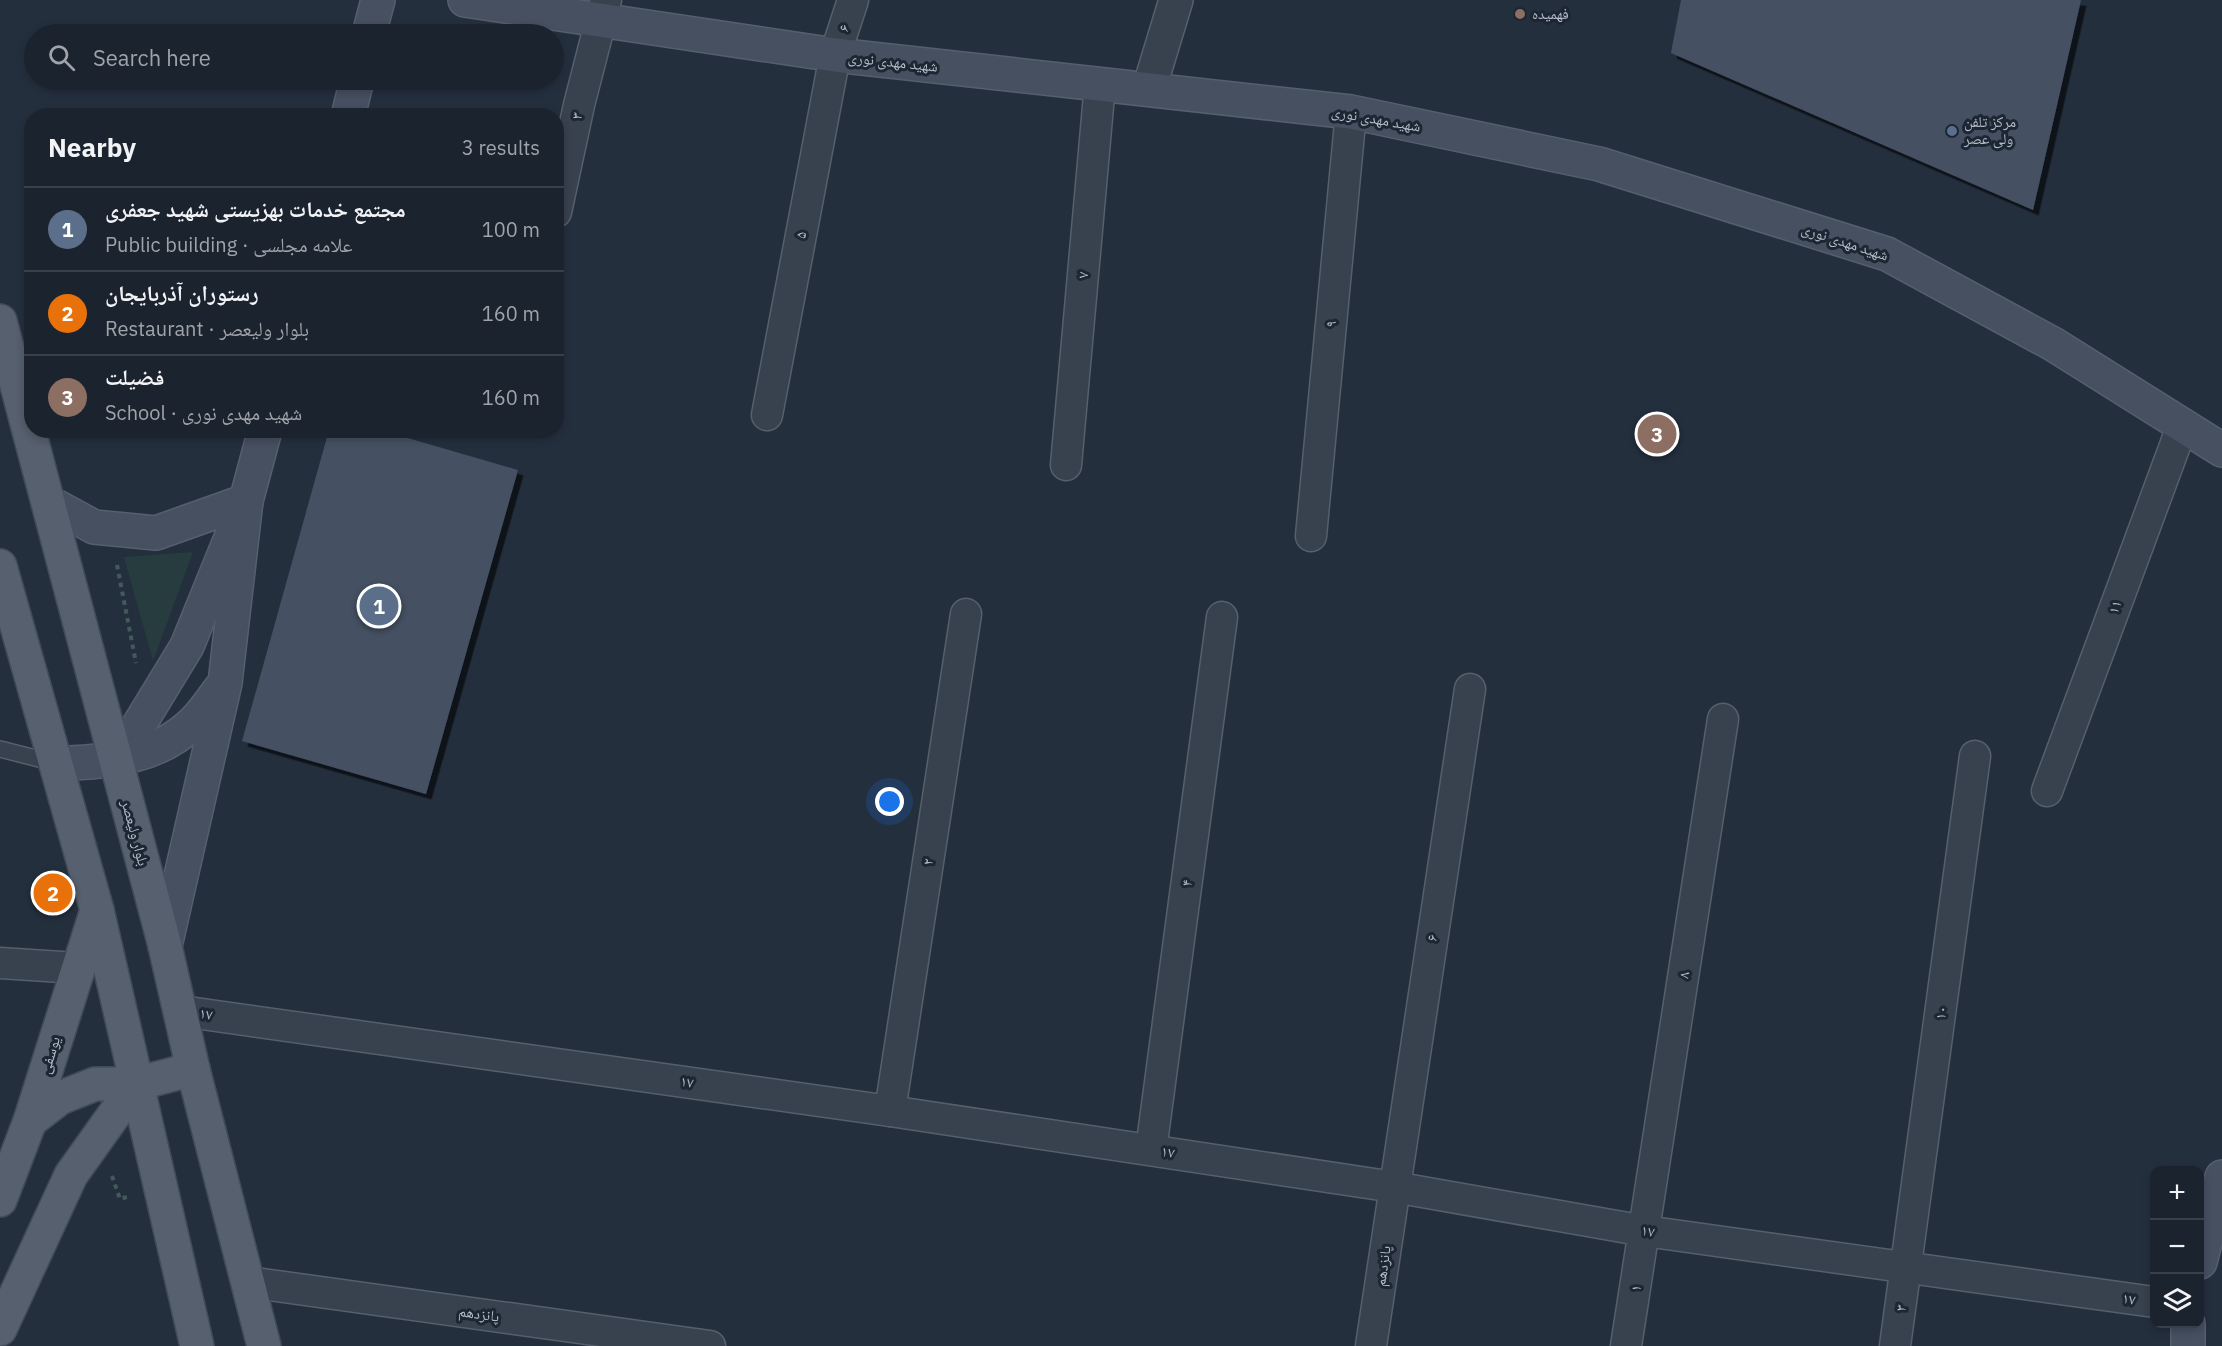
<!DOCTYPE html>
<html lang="en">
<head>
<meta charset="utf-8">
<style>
	:root { --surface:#1b232e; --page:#282f3a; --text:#f1f3f6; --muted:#a0a4aa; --line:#39404a; --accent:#8ab4f8 }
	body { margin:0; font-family:"IBM Plex Sans","Noto Naskh Arabic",sans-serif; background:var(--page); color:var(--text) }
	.controls { position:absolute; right:18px; bottom:18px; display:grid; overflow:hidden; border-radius:12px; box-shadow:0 3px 9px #0003 }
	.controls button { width:54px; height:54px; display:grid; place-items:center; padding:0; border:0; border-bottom:2px solid var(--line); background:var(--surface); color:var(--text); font:30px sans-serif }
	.you { position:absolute; left:890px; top:802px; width:21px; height:21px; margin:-15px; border:4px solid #fff; border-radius:50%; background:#1a73e8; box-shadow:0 0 0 9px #1a73e833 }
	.badge { display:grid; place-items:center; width:39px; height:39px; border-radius:50%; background:var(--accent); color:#fff; font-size:20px; font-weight:700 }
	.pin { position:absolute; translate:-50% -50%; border:3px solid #fff; box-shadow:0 2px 6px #0006 }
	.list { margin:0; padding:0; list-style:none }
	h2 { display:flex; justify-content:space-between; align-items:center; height:78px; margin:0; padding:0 24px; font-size:26px }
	h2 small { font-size:20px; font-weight:400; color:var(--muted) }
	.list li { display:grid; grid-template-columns:39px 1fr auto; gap:18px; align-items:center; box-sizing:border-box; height:84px; padding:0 24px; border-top:2px solid var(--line) }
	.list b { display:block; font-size:22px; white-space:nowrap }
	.list p { margin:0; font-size:20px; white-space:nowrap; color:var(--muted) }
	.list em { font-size:20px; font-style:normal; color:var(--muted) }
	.icon { flex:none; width:33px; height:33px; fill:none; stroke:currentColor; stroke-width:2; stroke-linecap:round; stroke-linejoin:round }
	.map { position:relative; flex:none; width:2222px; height:1346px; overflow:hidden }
	.search { position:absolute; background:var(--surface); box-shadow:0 3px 9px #0003; left:24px; top:24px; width:540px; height:66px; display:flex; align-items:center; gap:15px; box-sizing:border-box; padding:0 21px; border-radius:33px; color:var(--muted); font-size:22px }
	.panel { position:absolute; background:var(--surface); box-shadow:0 3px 9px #0003; left:24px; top:108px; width:540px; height:330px; border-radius:24px }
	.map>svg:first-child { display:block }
</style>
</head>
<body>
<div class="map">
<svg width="2222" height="1346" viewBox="0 0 2222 1346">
	<defs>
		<filter id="shadow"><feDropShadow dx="5.5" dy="5.5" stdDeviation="0" flood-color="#0009"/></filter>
	</defs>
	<rect width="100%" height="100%" fill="#242f3e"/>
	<polygon fill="#263c3f" points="193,552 153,661 124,557"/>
	<g fill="#455162" filter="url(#shadow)">
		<polygon points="1681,0 2081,0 2033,210 1671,53"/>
		<polygon points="329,430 380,430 518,470 426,794 242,741"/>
	</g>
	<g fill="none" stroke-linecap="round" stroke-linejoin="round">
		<defs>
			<polyline id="service" points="0,749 55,763"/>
			<g id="minor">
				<polyline points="556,212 579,105 606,0"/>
				<polyline points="767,415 835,55 853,0"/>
				<polyline points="1066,465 1100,84"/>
				<polyline points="1311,536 1351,112"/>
				<polyline points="2047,791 2183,424"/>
				<polyline points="0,963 77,968"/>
				<polyline points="181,1011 890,1111 1394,1187 1645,1231 2154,1302"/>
				<polyline points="890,1111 966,614"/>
				<polyline points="1151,1150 1222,617"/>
				<polyline points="248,1282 710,1346"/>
				<polyline points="1371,1346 1470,689"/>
				<polyline points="1626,1346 1723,719"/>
				<polyline points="1895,1346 1975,756"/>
			</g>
			<polyline id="tertiary" points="1149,89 1176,0"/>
			<g id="secondary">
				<polyline points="465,0 835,55 1351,112 1599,164 1887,254 2053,344 2222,450"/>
				<polyline points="369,34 378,0"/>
				<polyline points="348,116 357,80"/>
				<polyline points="48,502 94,527 156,533 246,501"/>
				<polyline points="117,761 187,646 246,501 265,430"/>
				<path d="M56,764c51,-3 99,-4 138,-42 10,-10 18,-22 26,-33"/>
				<polyline points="165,946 225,683 246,501"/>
				<polyline points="2200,1262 2222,1177"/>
				<polyline points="2188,1324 2188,1346"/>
			</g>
			<g id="primary">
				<polyline points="0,321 165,946 193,1069 264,1346"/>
				<polyline points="0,566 97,910 197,1346"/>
				<polyline points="30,1121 60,1098 95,1084 136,1084 193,1069"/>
				<polyline points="0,1200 30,1121 97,910"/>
				<polyline points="0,1329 71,1175 136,1084"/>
			</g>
		</defs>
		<use href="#service" stroke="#565f6c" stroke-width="18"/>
		<use href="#minor" stroke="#565f6c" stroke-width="33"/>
		<use href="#tertiary" stroke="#565f6c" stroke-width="36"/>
		<use href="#secondary" stroke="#565f6c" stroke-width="36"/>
		<use href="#primary" stroke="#414a57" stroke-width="36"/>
		<g stroke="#44595c" stroke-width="4" stroke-dasharray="4.5 4.5" stroke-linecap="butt">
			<polyline points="117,565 136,663"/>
			<polyline points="112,1176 120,1199 127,1197"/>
		</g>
		<use href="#service" stroke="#38414e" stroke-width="15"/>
		<use href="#minor" stroke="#38414e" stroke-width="30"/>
		<use href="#tertiary" stroke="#38414e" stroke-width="33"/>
		<use href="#secondary" stroke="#465061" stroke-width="33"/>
		<use href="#primary" stroke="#56606e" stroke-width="33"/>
	</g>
	<circle fill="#8d6e63" stroke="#1d2633" stroke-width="2" cx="1520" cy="14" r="6"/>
	<circle fill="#5c6f8a" stroke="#1d2633" stroke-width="2" cx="1952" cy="131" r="6"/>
	<g text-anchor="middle" stroke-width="6" stroke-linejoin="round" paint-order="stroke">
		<g font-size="15" fill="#b4bcc9" stroke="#1d2633" text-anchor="start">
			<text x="1532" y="19">فهمیده</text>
			<text x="1964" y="127">مرکز تلفن<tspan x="1964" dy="17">ولی عصر</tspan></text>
		</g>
		<g font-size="15" fill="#b4bcc9" stroke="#1d2633">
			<text transform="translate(844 28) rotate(-72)" y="5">۶</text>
			<text transform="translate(893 62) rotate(6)" y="5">شهید مهدی نوری</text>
			<text transform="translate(577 116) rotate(-78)" y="5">۳</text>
			<text transform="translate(1376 119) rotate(10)" y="5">شهید مهدی نوری</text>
			<text transform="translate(801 235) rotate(-79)" y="5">۵</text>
			<text transform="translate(1845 242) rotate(18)" y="5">شهید مهدی نوری</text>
			<text transform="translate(1083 275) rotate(-85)" y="5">۷</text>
			<text transform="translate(1331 324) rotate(-85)" y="5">۹</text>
			<text transform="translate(2115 607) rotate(-70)" y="5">۱۱</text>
			<text transform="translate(135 833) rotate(75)" y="5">بلوار ولیعصر</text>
			<text transform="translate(928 862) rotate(-81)" y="5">۲</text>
			<text transform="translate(1187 883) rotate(-82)" y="5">۴</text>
			<text transform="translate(1432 938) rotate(-81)" y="5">۶</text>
			<text transform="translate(1684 975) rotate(-81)" y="5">۸</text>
			<text transform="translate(1941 1013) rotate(-82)" y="5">۱۰</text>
			<text transform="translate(206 1014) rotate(8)" y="5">۱۷</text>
			<text transform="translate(50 1055) rotate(-73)" y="5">یوسفی</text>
			<text transform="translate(687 1082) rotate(8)" y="5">۱۷</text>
			<text transform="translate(1168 1152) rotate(9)" y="5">۱۷</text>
			<text transform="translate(1648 1231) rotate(9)" y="5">۱۷</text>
			<text transform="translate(1383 1266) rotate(-82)" y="5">پانزدهم</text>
			<text transform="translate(1636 1288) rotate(-80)" y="5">۱</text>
			<text transform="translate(2129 1299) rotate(8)" y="5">۱۷</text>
			<text transform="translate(1901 1308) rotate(-81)" y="5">۳</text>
			<text transform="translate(479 1314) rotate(8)" y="5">پانزدهم</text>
		</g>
	</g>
</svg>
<div class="controls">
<button>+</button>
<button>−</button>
<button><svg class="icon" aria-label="layers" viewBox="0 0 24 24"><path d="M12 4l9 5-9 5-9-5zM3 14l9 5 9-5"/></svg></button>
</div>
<div class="you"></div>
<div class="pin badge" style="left:379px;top:606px;background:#5c6f8a">1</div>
<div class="pin badge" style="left:53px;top:893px;background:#e8710a">2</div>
<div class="pin badge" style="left:1657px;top:434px;background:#8d6e63">3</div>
<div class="search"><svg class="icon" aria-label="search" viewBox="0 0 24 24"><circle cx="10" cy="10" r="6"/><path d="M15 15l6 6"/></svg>Search here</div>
<section class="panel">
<h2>Nearby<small>3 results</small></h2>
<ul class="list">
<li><span class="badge" style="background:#5c6f8a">1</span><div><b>مجتمع خدمات بهزیستی شهید جعفری</b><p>Public building · علامه مجلسی</p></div><em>100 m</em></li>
<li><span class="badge" style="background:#e8710a">2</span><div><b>رستوران آذربایجان</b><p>Restaurant · بلوار ولیعصر</p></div><em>160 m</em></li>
<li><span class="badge" style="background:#8d6e63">3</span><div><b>فضیلت</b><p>School · شهید مهدی نوری</p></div><em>160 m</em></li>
</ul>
</section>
</div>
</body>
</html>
